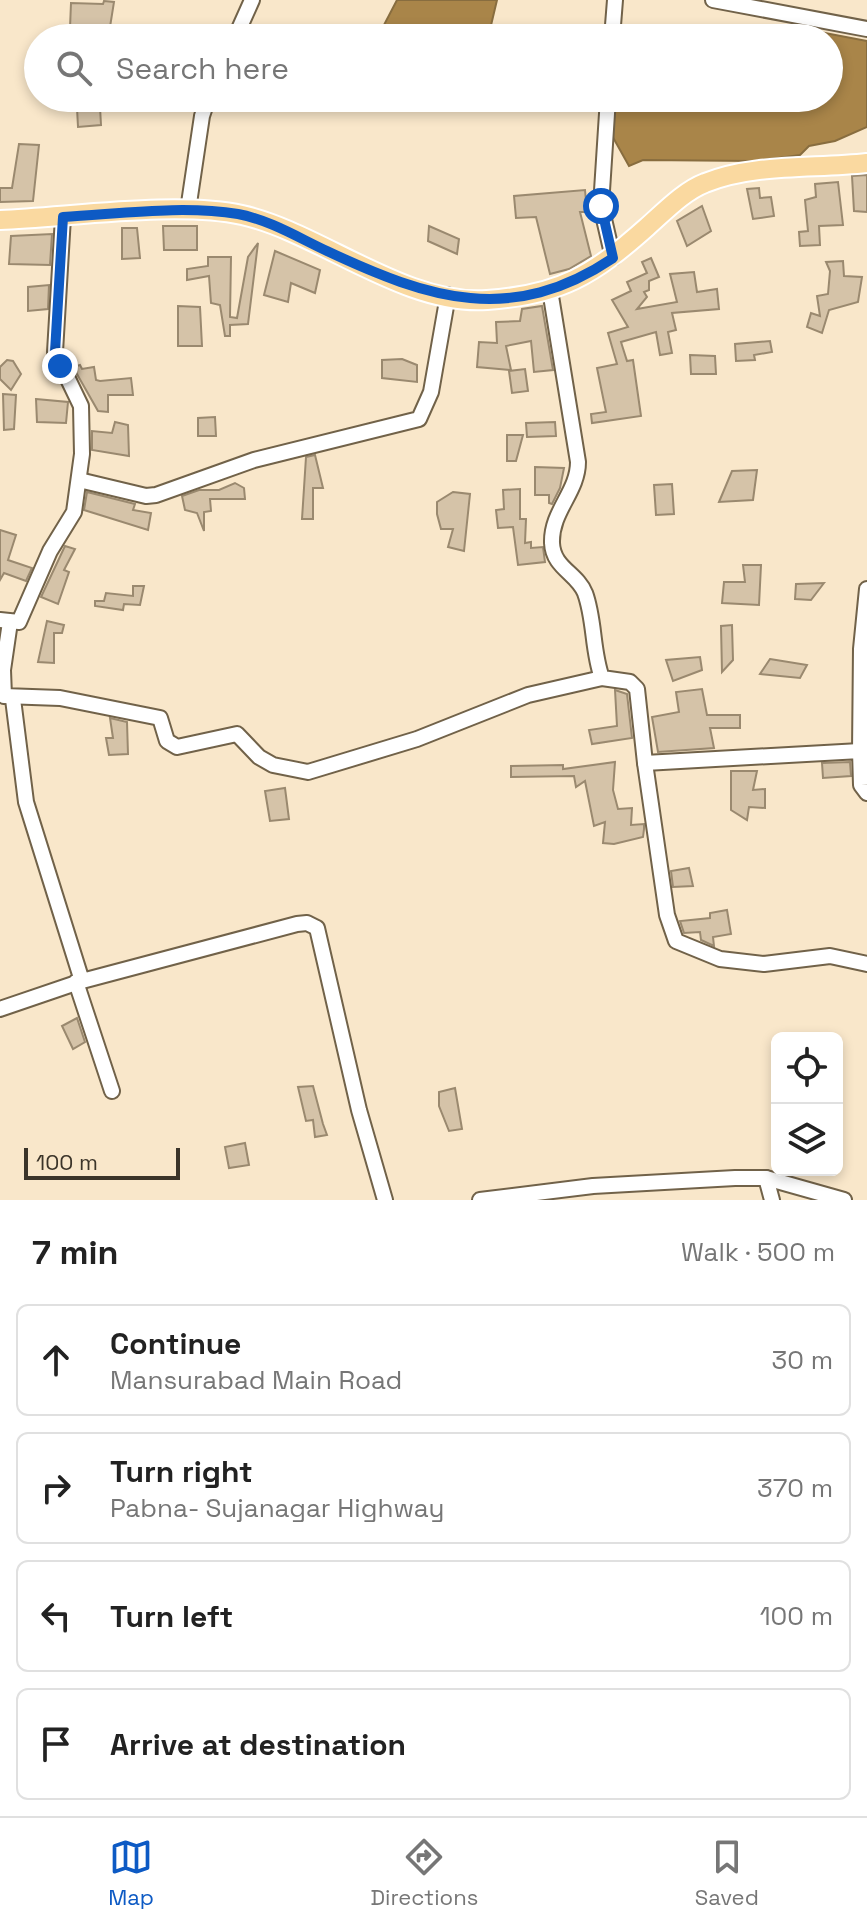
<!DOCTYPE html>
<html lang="en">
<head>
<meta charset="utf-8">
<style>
	:root { --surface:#fff; --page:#f6f6f6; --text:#222; --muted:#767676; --line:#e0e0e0; --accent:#0d5ac4 }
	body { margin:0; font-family:"Space Grotesk",sans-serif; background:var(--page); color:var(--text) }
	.controls { position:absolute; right:24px; bottom:24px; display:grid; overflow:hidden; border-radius:12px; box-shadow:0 4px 12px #0003 }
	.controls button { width:72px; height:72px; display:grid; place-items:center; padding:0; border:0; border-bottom:2px solid var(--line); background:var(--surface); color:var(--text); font:40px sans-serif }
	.scale { position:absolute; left:24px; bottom:20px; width:156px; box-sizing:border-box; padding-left:8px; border:4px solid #3b3429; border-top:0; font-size:22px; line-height:28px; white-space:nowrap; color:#3b3429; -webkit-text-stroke:6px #f9e7ca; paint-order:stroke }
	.stop { position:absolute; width:24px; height:24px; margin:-18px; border:6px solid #0d5ac4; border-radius:50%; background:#fff }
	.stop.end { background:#0d5ac4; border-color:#fff; box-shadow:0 2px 8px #0008 }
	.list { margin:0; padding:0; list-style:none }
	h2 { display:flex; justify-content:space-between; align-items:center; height:104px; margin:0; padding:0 32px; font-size:34px }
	h2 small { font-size:26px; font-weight:400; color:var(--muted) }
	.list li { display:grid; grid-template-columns:52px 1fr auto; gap:24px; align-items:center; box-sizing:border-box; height:112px; margin:0 16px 16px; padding:0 16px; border:2px solid var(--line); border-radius:12px }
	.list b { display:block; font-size:30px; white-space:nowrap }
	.list p { margin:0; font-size:26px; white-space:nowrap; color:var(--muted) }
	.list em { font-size:26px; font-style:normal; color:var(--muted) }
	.icon { flex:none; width:44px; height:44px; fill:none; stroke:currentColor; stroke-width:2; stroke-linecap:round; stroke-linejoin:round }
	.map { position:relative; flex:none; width:867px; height:1200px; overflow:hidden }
	.search { position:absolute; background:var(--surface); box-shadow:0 4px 12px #0003; left:24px; right:24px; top:24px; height:88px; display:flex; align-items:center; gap:20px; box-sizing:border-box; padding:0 28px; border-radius:44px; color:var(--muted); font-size:30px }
	.sheet { height:616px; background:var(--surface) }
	nav { display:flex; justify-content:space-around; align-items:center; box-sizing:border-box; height:112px; border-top:2px solid var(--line); background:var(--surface); font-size:22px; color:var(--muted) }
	nav a { display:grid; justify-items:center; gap:4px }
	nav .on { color:var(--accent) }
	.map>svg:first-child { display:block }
</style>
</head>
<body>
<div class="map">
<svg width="867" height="1200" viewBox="0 0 867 1200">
	<rect width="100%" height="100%" fill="#f9e7ca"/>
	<g fill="#a98549" stroke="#886d3f" stroke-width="2">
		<polygon points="397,0 497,0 488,38 370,38 384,25"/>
		<polygon points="783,25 867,41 867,127 835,141 809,146 800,155 756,161 643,160 629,166 610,132 612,98 829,98 829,38 749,38 775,36"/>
	</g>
	<g fill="#d5c3a8" stroke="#9a896f" stroke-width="2">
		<polygon points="104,1 114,2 110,27 105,26 104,38 91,38 92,28 70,28 71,3 103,4"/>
		<polygon points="100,107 101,125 78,127 77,108"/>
		<polygon points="19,144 39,145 33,201 0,202 0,188 12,188"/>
		<polygon points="867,175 867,212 854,211 852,176"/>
		<polygon points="838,182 843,225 819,226 820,245 800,246 799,232 808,231 805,200 816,197 815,184"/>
		<polygon points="759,188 760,198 771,197 774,216 753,219 747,189"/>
		<polygon points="585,190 587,212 580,212 591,256 569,269 550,274 536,217 516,218 514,196"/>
		<polygon points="702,206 711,231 687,246 677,221"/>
		<polygon points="163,226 197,226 197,250 164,250"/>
		<polygon points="429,226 459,239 457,254 428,241"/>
		<polygon points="122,228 137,228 140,258 122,259"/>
		<polygon points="52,234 50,265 9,264 11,236"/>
		<polygon points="258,243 248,324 230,325 230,336 225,336 220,305 211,303 209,276 187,280 187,269 208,266 208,257 231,257 230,317 237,318 248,257"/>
		<polygon points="275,251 320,270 315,293 291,283 288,302 264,295"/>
		<polygon points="651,258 659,277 649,281 649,290 644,292 647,297 637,309 677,302 670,274 694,272 697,292 717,289 719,309 672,313 676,330 668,332 672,353 660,355 656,332 621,342 627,361 633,360 641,416 592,423 591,414 606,412 597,368 617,364 608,333 628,327 612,300 631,291 627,282 647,273 642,262"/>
		<polygon points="843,261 844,276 862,277 858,302 829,310 822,333 807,327 811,313 820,316 817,296 828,294 830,271 826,262"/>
		<polygon points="49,285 48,309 28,311 28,287"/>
		<polygon points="178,306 200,307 202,346 178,346"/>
		<polygon points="542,306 553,370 534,372 531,341 506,346 511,370 477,367 479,342 497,343 496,322 520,321 522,309"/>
		<polygon points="770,341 772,352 754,355 755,360 736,361 735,344"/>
		<polygon points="690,355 715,356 716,374 691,374"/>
		<polygon points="402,359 417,365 417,382 382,378 382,360"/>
		<polygon points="7,360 13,361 21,374 11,390 0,379 0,367"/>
		<polygon points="80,365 82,369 94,367 96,380 100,381 131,378 133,395 108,395 108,412 98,411 73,367"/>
		<polygon points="525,369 528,391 512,393 509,371"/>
		<polygon points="3,394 16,395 14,429 4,430"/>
		<polygon points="36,399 68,402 66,423 37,422"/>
		<polygon points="215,417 216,436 198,436 198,418"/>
		<polygon points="115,422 128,425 129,456 92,450 92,431 112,433"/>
		<polygon points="555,422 556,436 527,437 526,423"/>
		<polygon points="507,435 523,435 516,461 507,461"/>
		<polygon points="315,455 323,488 313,488 313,519 302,519 306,457"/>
		<polygon points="535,467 564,468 560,488 552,504 549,503 549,495 535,495"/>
		<polygon points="757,470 753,500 719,502 732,471"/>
		<polygon points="235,483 244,488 245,499 210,499 211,511 204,512 204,531 197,513 185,510 182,496 199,490 219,490"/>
		<polygon points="672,484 674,514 656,515 654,485"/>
		<polygon points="520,489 520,519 526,519 525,543 531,542 531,548 543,547 545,562 518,565 513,527 498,528 496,510 504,509 503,490"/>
		<polygon points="87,492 135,504 133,510 151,513 148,530 84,510"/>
		<polygon points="453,492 470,494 464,551 448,547 453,529 441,529 437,514 437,502"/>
		<polygon points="0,530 16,535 8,560 32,568 26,581 4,573 0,580"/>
		<polygon points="65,546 75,549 64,570 69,572 58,604 41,597"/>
		<polygon points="743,565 761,565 759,605 722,603 724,582 745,582"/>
		<polygon points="824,583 811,600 795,599 796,584"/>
		<polygon points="133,586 144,586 140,605 124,604 123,610 95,606 95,601 104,601 106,593 133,596"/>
		<polygon points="47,621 64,625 62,633 54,633 54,663 38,662"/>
		<polygon points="732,625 733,660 722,672 721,626"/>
		<polygon points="700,657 702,670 673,681 666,660"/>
		<polygon points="770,659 807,665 800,678 760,674"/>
		<polygon points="702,689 707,715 740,715 740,728 710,728 714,748 658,752 652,717 679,712 676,692"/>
		<polygon points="615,690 627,694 632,738 592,744 589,730 617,726"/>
		<polygon points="110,718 127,722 128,754 109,755 106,738 113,738"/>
		<polygon points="615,762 613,790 618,809 632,808 631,825 644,824 644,829 643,837 614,844 603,843 605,822 594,826 585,781 576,787 574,776 511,777 511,766 563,765 563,769"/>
		<polygon points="850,762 851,776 823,778 822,763"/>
		<polygon points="731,771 757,771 753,790 765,789 765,808 749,807 747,820 731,810"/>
		<polygon points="285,788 289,819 270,821 265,791"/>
		<polygon points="689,868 693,886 673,887 671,871"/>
		<polygon points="727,910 731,934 713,937 714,946 701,940 700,932 684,933 680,921 710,918 710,913"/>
		<polygon points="77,1018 85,1042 73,1049 62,1026"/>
		<polygon points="313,1086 323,1124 327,1135 315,1137 313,1120 306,1121 298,1087"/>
		<polygon points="455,1088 462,1129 449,1131 439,1106 439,1092"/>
		<polygon points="245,1143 249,1165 229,1168 225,1147"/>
	</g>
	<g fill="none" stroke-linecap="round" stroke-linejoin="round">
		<defs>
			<g id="minor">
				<polyline points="713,0 867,29"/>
				<polyline points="235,38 252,0"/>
				<polyline points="612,38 615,0"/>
				<polyline points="608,98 601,206 613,258"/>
				<polyline points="188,210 202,116 208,98"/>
				<path d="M550,290l28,172c0,30 -27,49 -26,81 1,25 25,30 33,50 10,27 7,58 17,85l28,4 7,7 8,74 215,-12 1,34 6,8"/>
				<polyline points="79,480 146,496 156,495 254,460 419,419 431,392 448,295"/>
				<polyline points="0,620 19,622 50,551 74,512 82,454 81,406 55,352 63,217"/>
				<polyline points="10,622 3,670 4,696 60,698 160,718 167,741 177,747 237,734 259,757 273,765 308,772 417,739 528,695 602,678"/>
				<polyline points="13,699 26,802 82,981 297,924 307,923 317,928 359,1110 385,1200"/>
				<polyline points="860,751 861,649 867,589"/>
				<polyline points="645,763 667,915 676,941 720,959 764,964 830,956 867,964"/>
				<polyline points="76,982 112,1091"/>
				<polyline points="0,1009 82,981"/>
				<polyline points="766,1178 772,1200"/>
				<polyline points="480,1200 593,1186 735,1178 766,1178 844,1200"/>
			</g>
			<path id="major" d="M0,220c71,-3 176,-19 242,-5 77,17 162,91 245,85 74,-5 106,-25 160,-73 17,-15 37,-36 58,-44 49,-20 110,-14 162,-20"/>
		</defs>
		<use href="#minor" stroke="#716249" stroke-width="18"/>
		<use href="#major" stroke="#fff" stroke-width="22"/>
		<use href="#minor" stroke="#fff" stroke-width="14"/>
		<use href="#major" stroke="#fad9a0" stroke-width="18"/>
	</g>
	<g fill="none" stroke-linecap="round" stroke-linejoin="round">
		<path stroke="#0d5ac4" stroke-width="10" d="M60,366l-5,-14 8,-135c57,-3 118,-12 175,-3 32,6 61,24 89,37 102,48 185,75 286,7l-12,-52"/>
	</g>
</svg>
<div class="controls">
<button><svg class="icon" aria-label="locate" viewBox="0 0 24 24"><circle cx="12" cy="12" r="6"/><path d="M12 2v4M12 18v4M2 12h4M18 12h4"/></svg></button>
<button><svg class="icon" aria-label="layers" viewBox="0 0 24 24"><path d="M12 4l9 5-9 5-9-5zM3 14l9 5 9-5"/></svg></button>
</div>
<div class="scale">100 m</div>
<div class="stop" style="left:601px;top:206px"></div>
<div class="stop end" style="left:60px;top:366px"></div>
<div class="search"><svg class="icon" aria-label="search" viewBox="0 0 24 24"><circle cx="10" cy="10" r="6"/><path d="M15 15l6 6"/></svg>Search here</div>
</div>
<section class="sheet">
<h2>7 min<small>Walk · 500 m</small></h2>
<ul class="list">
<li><svg class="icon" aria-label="ahead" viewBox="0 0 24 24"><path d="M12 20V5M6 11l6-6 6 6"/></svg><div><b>Continue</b><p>Mansurabad Main Road</p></div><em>30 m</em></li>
<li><svg class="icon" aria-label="right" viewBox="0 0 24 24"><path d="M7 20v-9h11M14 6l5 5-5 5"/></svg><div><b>Turn right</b><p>Pabna- Sujanagar Highway</p></div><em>370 m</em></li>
<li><svg class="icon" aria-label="left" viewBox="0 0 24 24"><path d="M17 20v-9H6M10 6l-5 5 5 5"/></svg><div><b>Turn left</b></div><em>100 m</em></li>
<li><svg class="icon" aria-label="arrive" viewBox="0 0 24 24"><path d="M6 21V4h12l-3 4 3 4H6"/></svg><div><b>Arrive at destination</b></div></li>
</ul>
</section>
<nav>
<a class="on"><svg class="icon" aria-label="map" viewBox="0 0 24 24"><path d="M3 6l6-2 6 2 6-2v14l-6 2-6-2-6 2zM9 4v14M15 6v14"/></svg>Map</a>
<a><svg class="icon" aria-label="directions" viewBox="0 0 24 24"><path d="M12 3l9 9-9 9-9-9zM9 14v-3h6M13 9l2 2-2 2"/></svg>Directions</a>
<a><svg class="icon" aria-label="saved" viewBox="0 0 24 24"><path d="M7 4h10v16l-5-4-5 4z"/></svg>Saved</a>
</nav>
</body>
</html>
